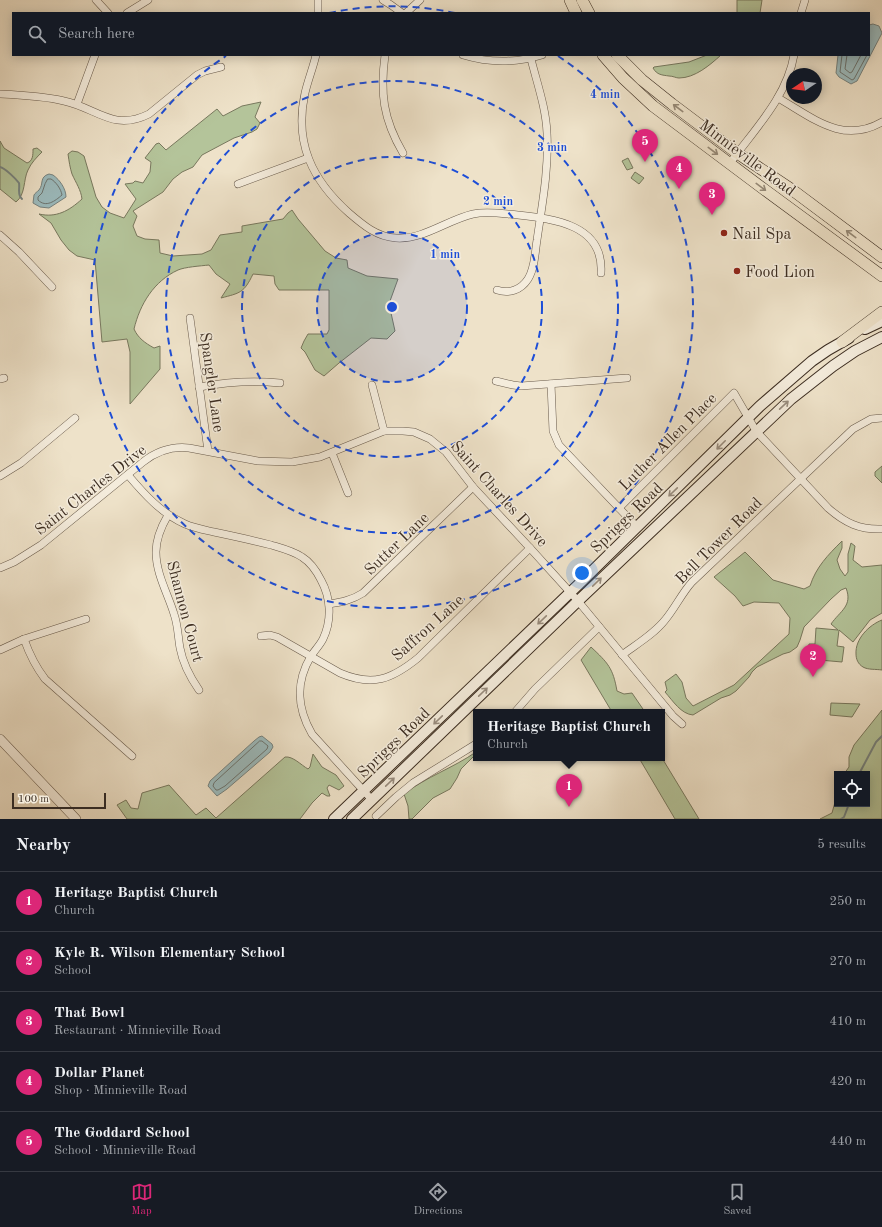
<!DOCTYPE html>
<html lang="en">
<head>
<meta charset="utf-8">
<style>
	:root { --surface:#171b24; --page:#242831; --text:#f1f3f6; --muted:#9ea1a6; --line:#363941; --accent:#db2777 }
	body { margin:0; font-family:"Old Standard TT",serif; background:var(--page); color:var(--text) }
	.controls { position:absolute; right:12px; bottom:12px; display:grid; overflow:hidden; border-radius:0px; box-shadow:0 2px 10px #0003 }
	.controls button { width:36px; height:36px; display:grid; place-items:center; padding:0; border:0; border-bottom:1px solid var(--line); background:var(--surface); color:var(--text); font:20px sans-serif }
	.compass { position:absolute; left:786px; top:68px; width:36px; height:36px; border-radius:50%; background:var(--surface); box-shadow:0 2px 10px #0003; rotate:257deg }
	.scale { position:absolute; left:12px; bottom:10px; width:94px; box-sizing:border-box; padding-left:4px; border:2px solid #3c2d21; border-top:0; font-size:11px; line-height:14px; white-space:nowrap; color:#3c2d21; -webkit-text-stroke:3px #f4ecdc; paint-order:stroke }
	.you { position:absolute; left:582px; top:573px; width:14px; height:14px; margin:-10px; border:3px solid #fff; border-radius:50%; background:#1a73e8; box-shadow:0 0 0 6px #1a73e833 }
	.badge { display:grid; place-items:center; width:26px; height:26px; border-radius:50%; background:var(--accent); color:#fff; font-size:13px; font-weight:700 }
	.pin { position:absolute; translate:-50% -33px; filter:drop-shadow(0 1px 2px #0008) }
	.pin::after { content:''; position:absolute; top:21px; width:14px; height:12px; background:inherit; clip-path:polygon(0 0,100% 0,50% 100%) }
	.popup { position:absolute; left:473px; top:709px; width:192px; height:52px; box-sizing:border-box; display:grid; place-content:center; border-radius:0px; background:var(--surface); filter:drop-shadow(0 1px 3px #0005); font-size:13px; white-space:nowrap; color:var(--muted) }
	.popup b { font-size:15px; color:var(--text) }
	.popup::after { content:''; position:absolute; left:50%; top:100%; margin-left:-8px; border:8px solid transparent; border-top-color:var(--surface) }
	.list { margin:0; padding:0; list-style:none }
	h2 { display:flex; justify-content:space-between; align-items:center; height:52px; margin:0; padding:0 16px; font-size:17px }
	h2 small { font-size:13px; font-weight:400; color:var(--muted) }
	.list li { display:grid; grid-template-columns:26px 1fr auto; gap:12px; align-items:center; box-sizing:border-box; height:60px; padding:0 16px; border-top:1px solid var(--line) }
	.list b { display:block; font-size:15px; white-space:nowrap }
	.list p { margin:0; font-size:13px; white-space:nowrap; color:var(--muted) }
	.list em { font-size:13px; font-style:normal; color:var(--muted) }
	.icon { flex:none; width:22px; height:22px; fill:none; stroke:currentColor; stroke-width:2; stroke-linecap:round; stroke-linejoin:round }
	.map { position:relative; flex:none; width:882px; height:819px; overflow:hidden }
	.search { position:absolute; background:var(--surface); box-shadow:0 2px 10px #0003; left:12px; right:12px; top:12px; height:44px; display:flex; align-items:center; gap:10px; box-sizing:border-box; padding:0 14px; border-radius:0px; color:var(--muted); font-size:15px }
	.sheet { height:352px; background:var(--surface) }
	nav { display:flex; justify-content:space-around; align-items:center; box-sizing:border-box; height:56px; border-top:1px solid var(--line); background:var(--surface); font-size:11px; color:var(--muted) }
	nav a { display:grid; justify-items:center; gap:2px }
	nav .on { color:var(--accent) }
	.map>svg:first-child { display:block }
</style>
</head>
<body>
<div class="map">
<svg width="882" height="819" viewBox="0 0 882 819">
	<rect width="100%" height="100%" fill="#eee2c9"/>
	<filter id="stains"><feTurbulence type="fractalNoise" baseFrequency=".005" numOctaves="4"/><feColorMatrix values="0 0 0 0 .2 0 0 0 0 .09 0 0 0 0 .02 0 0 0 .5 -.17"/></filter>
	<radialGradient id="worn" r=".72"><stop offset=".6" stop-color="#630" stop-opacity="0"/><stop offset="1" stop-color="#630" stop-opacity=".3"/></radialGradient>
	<g fill="#b4c49a" stroke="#78785e">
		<polygon points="737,0 762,0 760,13 737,13"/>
		<path d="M707,55h14c-11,10 -26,23 -42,23 -3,0 -6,-2 -10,-2 -7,-1 -12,-1 -16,-8l1,-1 35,-5z"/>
		<path d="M261,102l-6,15 5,6 -3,6 -5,3 -18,6 -32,17 -9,12 -11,5 -9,7 -10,13 -30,19 4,5 -4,10 4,10 8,3 14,1 1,13 13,3 29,-2 9,-4 9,-15 22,-3v-6l41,-7 5,-6 4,-3 6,9 27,32 11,7 11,2 1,8 19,8 31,3 -8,22 1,12 4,18 -8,8 -16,-1 -32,25 -15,13 -9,-6 -10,-18 -4,-4 3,-7 4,-7h19l2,-4v-40h-50l-4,-6 -1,-8 -21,-2c-9,19 -13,19 -32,24l9,-14 -14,-10 -7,-9c-9,1 -24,2 -31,5 -24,11 -38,34 -44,59 4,9 11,14 20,19l6,-2v23l-30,35v-52l-3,-13 -25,3 -7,-82 -18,-4 -8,-6 -8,-10 -10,-17 -12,-9c17,4 30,-3 43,-15 -1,-9 -6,-16 -10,-25 -2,-6 -3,-13 -4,-20l4,-3 6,1 6,4 12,41 6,10 8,6 14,5 12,-19 -11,-15 8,-1 2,-2 8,2 7,-11 1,-10 -6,-4 11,-14 3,-1 7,7 51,-41 6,7 19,-10z"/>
		<path d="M0,141l4,7 23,15c6,-2 6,-8 6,-14l4,-1 5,4c-5,5 -11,11 -14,18 -5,10 -2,24 -12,32l-16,-13z"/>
		<polygon points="628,158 633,168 627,170 622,161"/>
		<polygon points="635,172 644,178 639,184 631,178"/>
		<polygon points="882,466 882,483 875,476 875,472"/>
		<path d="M842,541v7l-5,12 3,9 5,7 3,-4v-18l3,-11 4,3 -2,14 9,7 20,-2v48l-12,7 -17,22 -14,-12 -2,16 7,1 -2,15 -34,-3 1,-15h6l1,-16 22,2 -7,-6c9,-13 22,-18 15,-36l-5,2 -10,9 -27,28 -4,13 -3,7 -7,5 -7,2 -26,13 -5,5 -3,5 -13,14 -6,4 -9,3 -28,17c-12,-1 -20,-14 -28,-23l2,-2 -2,-8 11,-8 6,8 4,16 7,8 41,-21 55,-51 1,-16 -11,-15 -25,-1 -11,4 -8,-10 -21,-19 31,-25 28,28 31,9 6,-3c6,-19 18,-31 32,-45z"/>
		<path d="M882,620v50c-6,-1 -14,0 -19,-3 -5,-3 -7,-8 -7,-13 -1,-15 13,-29 26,-34z"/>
		<path d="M591,647c17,16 22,21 26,44l7,3 8,-1 13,19h-33l-31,-52z"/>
		<polygon points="831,703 860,704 852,717 830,715"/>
		<polygon points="882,710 882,819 820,819 832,813 837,795 837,804 867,804 867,774 844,774 849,767 849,757 854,745"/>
		<path d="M476,752v2l-15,15 -4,9 -7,11 -17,9 -21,21h-3l-1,-13 -4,-12c22,-17 49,-26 72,-42z"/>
		<path d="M313,754l9,13 14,8 8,11 -5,4 -10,-5 -2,3 3,8h-3l-5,-3 -10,10 -12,16h-173l-10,-14 9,-5 5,8 7,1 4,-16 27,-8 27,30 10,-7 10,10 69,-61c8,-1 16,8 23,12l2,-2z"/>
		<polygon points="639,758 662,758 699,819 675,819"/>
	</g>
	<g fill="#9cbcbf" stroke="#768380">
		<polygon points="873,24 879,26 882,33 881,35 857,81 851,84 839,77 836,73 838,55 869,55 869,25"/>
		<path d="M49,174l4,1c7,5 13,14 13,22l-17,11 -9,-1 -7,-4 1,-8c1,-2 3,-3 5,-5 5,-6 0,-13 10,-16z"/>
		<polygon points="262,736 272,744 273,747 270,752 227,789 217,796 208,786 210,781 254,741 259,737"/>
	</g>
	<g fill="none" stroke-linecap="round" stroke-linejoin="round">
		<g stroke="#6c7470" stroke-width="1">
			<polyline points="842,55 840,72 852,80 854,79 867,55"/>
			<polyline points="847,55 845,69 850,73 852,72 861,55"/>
			<path d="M48,179h3c5,3 10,10 11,16 -7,6 -16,13 -24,5v-3l4,-4 3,-9z"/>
			<polygon points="260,741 262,741 268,746 267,749 225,786 218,790 216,790 213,786 214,783"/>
		</g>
		<g stroke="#768380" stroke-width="2">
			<path d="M0,167c5,1 16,12 19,16 1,6 -2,12 3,16"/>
			<polyline points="859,774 876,742 882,736"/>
			<polyline points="841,819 844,817 849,804"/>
		</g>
		<defs>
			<g id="minor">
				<polyline points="96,0 108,13"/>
				<polyline points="318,0 318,13"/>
				<polyline points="383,0 391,5 402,13"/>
				<polyline points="127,13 148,0"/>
				<polyline points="406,13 420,0"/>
				<polyline points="801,13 805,0"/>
				<path d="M316,55c-3,13 -8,25 -11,38 -11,50 7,87 44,120 14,12 28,24 47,25 27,2 51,-18 77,-24 15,-3 31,0 45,1 37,4 86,10 83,58"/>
				<path d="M385,55c-5,38 -2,64 18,98"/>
				<path d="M463,55c26,8 53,8 79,0"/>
				<path d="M0,94c21,1 43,2 64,7 33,7 49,31 85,13l48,-39 8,-4 16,-4"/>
				<path d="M778,98c34,19 64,47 104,24"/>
				<polyline points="77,104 95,55"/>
				<path d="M730,163c24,-33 57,-66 64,-108"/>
				<polyline points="238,184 308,158"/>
				<polyline points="0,235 19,252 52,287"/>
				<path d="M497,290c12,4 24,0 31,-11 7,-11 7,-27 9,-39 5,-35 12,-71 10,-107 -1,-25 -10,-50 -16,-74"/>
				<polyline points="190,318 208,451"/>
				<polyline points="0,379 4,378"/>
				<polyline points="496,381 513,385 521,386 627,378"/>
				<polyline points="551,384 553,431 559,445 637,527"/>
				<polyline points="372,385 384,431"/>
				<path d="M199,387c27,-5 53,-7 81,-4"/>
				<polyline points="332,453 348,493"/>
				<path d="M128,475c16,19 34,39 57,49 9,4 20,6 29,8 19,4 38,8 57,13 10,3 22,6 31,12 8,5 15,15 19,23 10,18 11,40 2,59 -3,6 -8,11 -12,17 -16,27 -14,52 1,78l60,66"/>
				<polyline points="0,476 21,463 75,418"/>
				<path d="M619,508l115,-115 22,38 72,77c17,15 32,22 54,21"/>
				<path d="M168,515c-7,12 -12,23 -12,37 0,22 12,42 18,62 4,11 4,23 6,34 3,16 10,29 19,42"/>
				<path d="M0,568l14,-6 27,-17 102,-83c14,-11 28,-16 46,-14l69,13 34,1 28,-5 64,-26h19l11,1 16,7 16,13 27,35 57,61 48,53 95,115 9,8"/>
				<path d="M329,604c13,-2 23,-4 34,-11l110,-106"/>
				<path d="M261,636l9,-1 7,2 63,36c33,14 52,6 78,-15l112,-110"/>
				<path d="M24,639c5,14 11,27 21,40l87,77"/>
				<polyline points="0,650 24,639 86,619"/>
				<path d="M622,655c15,-11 32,-21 43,-35 10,-12 17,-27 27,-38l161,-153 18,-10 11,-1"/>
				<polyline points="515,712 535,689 599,627"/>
				<polyline points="376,816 396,797 413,783 476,744"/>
			</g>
			<polyline id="tertiary" points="0,739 76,819"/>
			<g id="secondary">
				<polyline points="865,329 882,321"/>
				<polyline points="334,819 578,585 760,406 812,361 828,350 849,338"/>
				<polyline points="352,819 578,601 791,399 833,366 855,351 882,337"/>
			</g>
			<g id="primary">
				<polyline points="570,0 576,13"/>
				<polyline points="582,0 589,13"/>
				<polyline points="603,55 623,78 653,106 765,190 882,276"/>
				<polyline points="617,55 642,80 672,104 737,153 791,189 882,257"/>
				<polyline points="842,342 882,312"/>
			</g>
		</defs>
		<use href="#minor" stroke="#685a4b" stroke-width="8"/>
		<use href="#tertiary" stroke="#685a4b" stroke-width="10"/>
		<use href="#secondary" stroke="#3c2d21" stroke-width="12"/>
		<use href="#primary" stroke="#3c2d21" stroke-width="12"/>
		<use href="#minor" stroke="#f4ecdc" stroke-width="7"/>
		<use href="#tertiary" stroke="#f4ecdc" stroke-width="9"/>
		<use href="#secondary" stroke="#f4ecdc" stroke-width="10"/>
		<use href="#primary" stroke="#eee2c9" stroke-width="11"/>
	</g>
	<defs><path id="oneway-shaft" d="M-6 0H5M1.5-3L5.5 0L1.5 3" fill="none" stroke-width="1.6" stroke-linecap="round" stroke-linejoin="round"/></defs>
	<g stroke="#958875">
		<use href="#oneway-shaft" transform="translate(678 108) rotate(-143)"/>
		<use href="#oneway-shaft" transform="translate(713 151) rotate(37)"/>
		<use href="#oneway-shaft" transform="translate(761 187) rotate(37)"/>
		<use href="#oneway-shaft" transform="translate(851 234) rotate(-143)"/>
	</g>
	<g stroke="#988c7e">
		<use href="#oneway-shaft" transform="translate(784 405) rotate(-43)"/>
		<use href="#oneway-shaft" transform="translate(721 445) rotate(135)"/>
		<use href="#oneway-shaft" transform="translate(673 492) rotate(136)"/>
		<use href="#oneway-shaft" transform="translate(597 582) rotate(-44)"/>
		<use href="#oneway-shaft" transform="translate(542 620) rotate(136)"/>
		<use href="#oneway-shaft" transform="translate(483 692) rotate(-44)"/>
		<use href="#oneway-shaft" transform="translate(438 720) rotate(136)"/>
		<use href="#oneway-shaft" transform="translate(390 782) rotate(-44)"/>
	</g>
	<circle cx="392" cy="307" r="75" fill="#1d4ed8" fill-opacity=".12"/>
	<g fill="none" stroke="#1d4ed8" stroke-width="2" stroke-dasharray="7 5">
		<circle cx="392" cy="307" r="75"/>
		<circle cx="392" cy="307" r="150"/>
		<circle cx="392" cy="307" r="226"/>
		<path d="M329 13A301 301 0 0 1 455 13M558 56A301 301 0 1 1 226 56"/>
	</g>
	<g fill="#8f2418" stroke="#f4ecdc" stroke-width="1.5">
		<circle cx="724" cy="233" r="4"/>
		<circle cx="737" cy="271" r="4"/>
	</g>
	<g text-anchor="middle" stroke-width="3" stroke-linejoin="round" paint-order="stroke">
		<g font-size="16" fill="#3c2d21" stroke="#f4ecdc">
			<text transform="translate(748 157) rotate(37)" y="6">Minnieville Road</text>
			<text transform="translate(213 382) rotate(82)" y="6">Spangler Lane</text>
			<text transform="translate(667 441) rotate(-45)" y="6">Luther Allen Place</text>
			<text transform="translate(90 489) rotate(-38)" y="6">Saint Charles Drive</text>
			<text transform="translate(500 493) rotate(48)" y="6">Saint Charles Drive</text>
			<text transform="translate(626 517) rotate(-44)" y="6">Spriggs Road</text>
			<text transform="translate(718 540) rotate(-45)" y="6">Bell Tower Road</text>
			<text transform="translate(396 543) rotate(-44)" y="6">Sutter Lane</text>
			<text transform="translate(186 611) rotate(75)" y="6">Shannon Court</text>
			<text transform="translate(427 627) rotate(-42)" y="6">Saffron Lane</text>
			<text transform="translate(393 742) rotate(-44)" y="6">Spriggs Road</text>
		</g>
		<g font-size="16" fill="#3c2d21" stroke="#f4ecdc" text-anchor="start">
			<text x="732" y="239">Nail Spa</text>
			<text x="745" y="277">Food Lion</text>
		</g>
	</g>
	<circle cx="392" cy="307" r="6" fill="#1d4ed8" stroke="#f4ecdc" stroke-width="2"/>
	<g font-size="12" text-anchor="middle" font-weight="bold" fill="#1d4ed8" stroke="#f4ecdc" stroke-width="3" stroke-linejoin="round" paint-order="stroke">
		<text x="605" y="98">4 min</text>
		<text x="552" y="151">3 min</text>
		<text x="498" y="205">2 min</text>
		<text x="445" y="258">1 min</text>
	</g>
	<rect width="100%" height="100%" filter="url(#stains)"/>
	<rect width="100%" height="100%" fill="url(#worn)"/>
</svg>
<div class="controls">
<button><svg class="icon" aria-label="locate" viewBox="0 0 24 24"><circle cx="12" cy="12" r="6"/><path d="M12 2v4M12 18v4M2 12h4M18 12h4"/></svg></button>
</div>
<svg class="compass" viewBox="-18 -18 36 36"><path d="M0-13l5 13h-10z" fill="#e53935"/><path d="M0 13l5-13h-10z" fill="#9ea1a6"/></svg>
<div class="scale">100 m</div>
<div class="you"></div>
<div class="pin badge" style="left:569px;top:807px">1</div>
<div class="popup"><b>Heritage Baptist Church</b>Church</div>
<div class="pin badge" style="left:813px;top:677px">2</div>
<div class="pin badge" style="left:712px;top:215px">3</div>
<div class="pin badge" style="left:679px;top:189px">4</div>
<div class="pin badge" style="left:645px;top:162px">5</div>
<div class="search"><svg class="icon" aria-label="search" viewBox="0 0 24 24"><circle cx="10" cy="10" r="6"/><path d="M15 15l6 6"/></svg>Search here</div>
</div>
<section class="sheet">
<h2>Nearby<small>5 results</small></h2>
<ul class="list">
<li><span class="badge">1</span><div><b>Heritage Baptist Church</b><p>Church</p></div><em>250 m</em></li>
<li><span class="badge">2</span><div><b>Kyle R. Wilson Elementary School</b><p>School</p></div><em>270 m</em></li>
<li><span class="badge">3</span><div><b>That Bowl</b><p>Restaurant · Minnieville Road</p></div><em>410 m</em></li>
<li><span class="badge">4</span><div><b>Dollar Planet</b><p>Shop · Minnieville Road</p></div><em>420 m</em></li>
<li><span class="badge">5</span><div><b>The Goddard School</b><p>School · Minnieville Road</p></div><em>440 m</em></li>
</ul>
</section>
<nav>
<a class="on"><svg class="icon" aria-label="map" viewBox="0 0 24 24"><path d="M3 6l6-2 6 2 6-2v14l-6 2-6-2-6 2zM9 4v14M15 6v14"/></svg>Map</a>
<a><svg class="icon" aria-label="directions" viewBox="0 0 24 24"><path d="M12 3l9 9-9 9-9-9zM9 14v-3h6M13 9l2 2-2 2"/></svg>Directions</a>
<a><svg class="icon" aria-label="saved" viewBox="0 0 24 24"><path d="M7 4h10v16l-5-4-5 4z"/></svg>Saved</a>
</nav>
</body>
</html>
